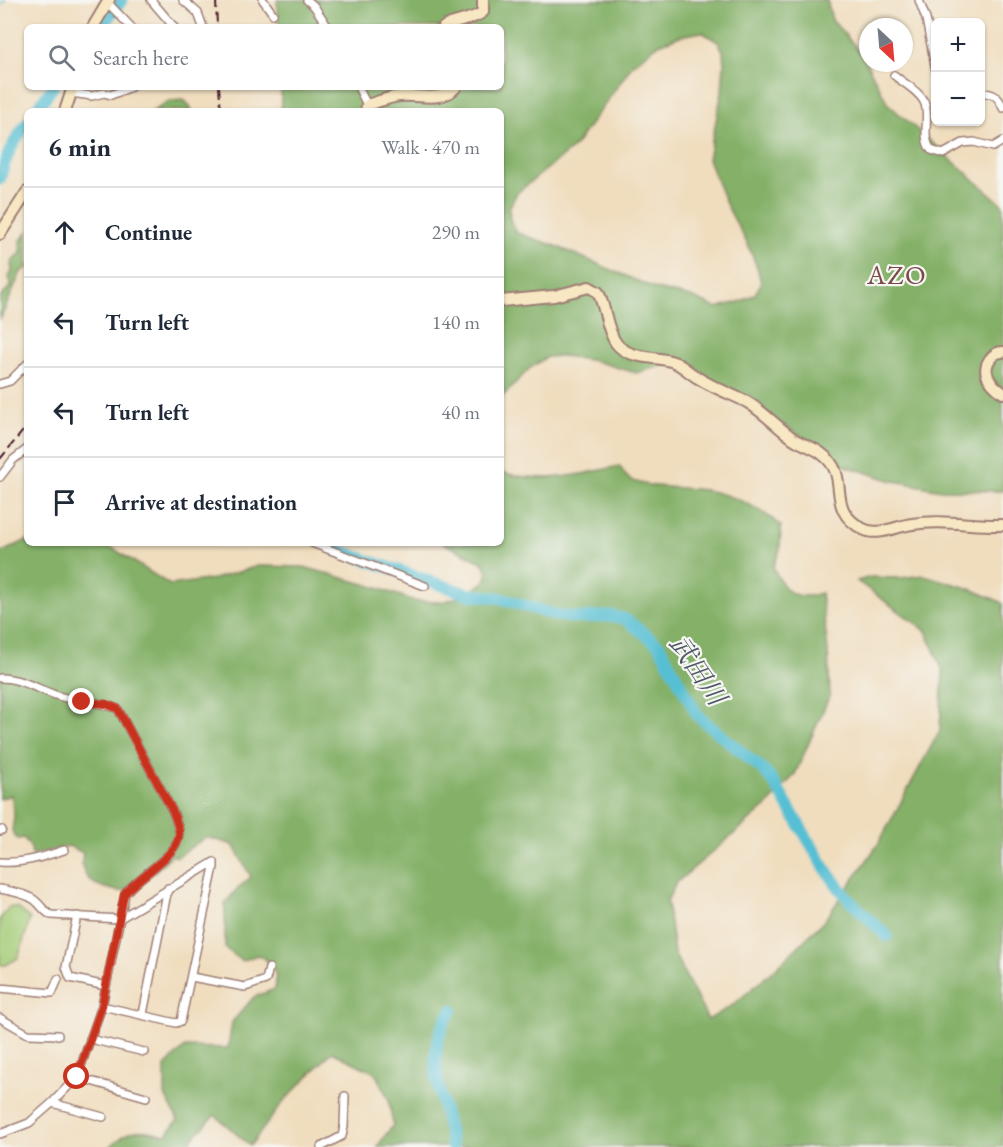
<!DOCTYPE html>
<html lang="en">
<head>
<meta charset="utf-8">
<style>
	:root { --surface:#fff; --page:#f6f6f7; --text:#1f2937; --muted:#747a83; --line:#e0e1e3 }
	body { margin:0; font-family:"EB Garamond","Noto Serif JP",serif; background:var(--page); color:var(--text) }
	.controls { position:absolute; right:18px; top:18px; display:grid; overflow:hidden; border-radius:9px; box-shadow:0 2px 4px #0004 }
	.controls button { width:54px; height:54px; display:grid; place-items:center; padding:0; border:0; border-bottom:2px solid var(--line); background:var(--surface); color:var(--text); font:30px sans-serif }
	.compass { position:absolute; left:859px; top:18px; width:54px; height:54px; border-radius:50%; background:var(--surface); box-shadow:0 2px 4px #0004; rotate:154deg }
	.stop { position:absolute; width:18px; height:18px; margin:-14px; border:4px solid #c8321e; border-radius:50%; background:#fff }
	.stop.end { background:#c8321e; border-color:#fff; box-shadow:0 2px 6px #0008 }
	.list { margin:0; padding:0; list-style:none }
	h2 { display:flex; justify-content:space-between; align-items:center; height:78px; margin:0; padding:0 24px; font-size:26px }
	h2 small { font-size:20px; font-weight:400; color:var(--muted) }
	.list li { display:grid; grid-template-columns:39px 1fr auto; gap:18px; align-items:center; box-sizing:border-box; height:90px; padding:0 24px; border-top:2px solid var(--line) }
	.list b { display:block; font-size:22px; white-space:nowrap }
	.list em { font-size:20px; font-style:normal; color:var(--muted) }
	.icon { flex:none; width:33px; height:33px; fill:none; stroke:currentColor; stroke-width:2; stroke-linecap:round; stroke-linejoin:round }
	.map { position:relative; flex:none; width:1003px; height:1147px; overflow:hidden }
	.search { position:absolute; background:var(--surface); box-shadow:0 2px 4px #0004; left:24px; top:24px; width:480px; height:66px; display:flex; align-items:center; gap:15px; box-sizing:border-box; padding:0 21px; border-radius:9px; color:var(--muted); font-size:22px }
	.panel { position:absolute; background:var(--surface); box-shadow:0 2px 4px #0004; left:24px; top:108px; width:480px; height:438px; border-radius:9px }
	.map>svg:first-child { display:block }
</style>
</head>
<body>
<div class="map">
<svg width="1003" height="1147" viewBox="0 0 1003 1147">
	<rect width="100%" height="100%" fill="#f6f6f2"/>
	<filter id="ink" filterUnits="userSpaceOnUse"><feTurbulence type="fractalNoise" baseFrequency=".0167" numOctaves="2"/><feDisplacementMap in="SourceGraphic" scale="12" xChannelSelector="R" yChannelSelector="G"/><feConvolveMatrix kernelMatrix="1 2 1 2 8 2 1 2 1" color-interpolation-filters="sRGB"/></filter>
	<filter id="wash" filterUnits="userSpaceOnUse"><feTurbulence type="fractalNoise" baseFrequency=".008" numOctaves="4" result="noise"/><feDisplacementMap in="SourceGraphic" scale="24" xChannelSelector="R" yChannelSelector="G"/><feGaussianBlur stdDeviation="1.35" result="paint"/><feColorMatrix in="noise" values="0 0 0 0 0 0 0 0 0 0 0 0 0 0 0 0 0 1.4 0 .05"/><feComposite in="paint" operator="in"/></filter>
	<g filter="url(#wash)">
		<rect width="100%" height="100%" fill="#f0ddbe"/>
		<polygon fill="#a5cc77" stroke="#787651" stroke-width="1.5" points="9,907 18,908 30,919 18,958 6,965 0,965 0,919"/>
		<g fill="#84b068" stroke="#67684a" stroke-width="1.5" fill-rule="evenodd">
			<path d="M277,0h550l5,20 22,25 13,19 21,40 115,101v286l-62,-1 -52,-10 -55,-18 -14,-14 -47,-30 -19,-19 -21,-6 -17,-9 -33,-24 -47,13 -41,-12 -32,-5 -16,1 -18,12 -28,29v-287h-220v-24h220v-60h-222zM702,32l16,10 5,9 1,14 -2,27 -14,67 19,47 20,37 11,27 3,13 -6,11 -13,7 -26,7 -25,-11 -35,-8 -100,-43 -39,-13 -7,-13 -1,-12 8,-15 57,-46 59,-83 26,-20 21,-8z"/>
			<polygon points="184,100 190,106 192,111 153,111 169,101"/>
			<polygon points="27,232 27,268 21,272 0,320 0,298 11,285 9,277 12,271 11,264 15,257 21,254 20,242"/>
			<path d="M619,466c3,3 5,8 8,11 12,12 61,10 78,13 28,5 55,18 76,36l-1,24 -7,17c11,24 20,35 48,26l7,58 2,44 -35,79 -27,31 -92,78 -9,18 7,52 34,67 25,-15 42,-36 49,-48 53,-75 63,-116 3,-59 -17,-40 -69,-50 14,-4 30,1 23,-3 47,14 32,14v544h-626l16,-22 -4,-25 -14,-27 -43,-21 -48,49 -34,45 -35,-31 -25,26 3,6h-83c20,-20 30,-19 56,-12l12,-15 -13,-25v-29l20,-19 43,1 4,-26 22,-25 21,-8c3,-16 -1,-28 -18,-34l-15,6 -17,-13v-44l11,-14 15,-13 -18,-32 -27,-8 -29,20 -5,-2c-11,11 -32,33 -49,36 -3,1 -10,-1 -13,-2 -21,-4 -31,-15 -27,-36l-14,-7 -37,9 -1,-7 -7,-10 -6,1c-10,-8 -4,-13 -4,-23 0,-7 -2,-14 -3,-21l-11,4v-246l27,-13v3h68l19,6 56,36 44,-6 44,-13 46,1 71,20 40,14 26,1 25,-7 19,-14 3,-9 -6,-10 -39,-19h58v-71c39,12 80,3 118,-6z"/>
		</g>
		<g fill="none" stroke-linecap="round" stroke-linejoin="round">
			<polyline stroke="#56bfd3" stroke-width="2" points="0,6 5,0"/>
			<g stroke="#56bfd3" stroke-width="12">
				<polyline points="101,27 122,0"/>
				<polyline points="35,111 53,87"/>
				<path d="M0,179c6,-24 13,-36 27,-56"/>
				<polyline points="334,549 468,594 500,598 555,615 577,618 613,616 625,619 659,645 698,716 762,769 773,781 825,868 837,885 850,901 887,936"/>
				<path d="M452,1010c-4,7 -9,13 -11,21 -15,34 6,81 11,116"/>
			</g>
		</g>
	</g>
	<g filter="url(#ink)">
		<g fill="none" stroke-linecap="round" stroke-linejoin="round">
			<defs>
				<g id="street">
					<polyline points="151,0 174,27"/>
					<polyline points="183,0 198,13 203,27"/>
					<polyline points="263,0 273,14"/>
					<polyline points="307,0 314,6 328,27"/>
					<polyline points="919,0 926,19 936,71"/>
					<polyline points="107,2 131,27"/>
					<path d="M894,75c9,8 27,17 31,29 5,16 -4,32 6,46l12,4 20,-11 11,-1 19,5 10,-6"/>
					<polyline points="358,87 367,105"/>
					<polyline points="71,93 92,96 104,93 111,95 131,87"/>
					<path d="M980,93c13,-1 19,4 23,15"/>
					<polyline points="0,384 10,381 27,364"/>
					<polyline points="0,477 13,460 27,449"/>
					<polyline points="312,543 425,586"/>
					<path d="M0,678c21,0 39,12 58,18 20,6 41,5 60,13l55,103c2,6 5,13 6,19 3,23 -42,45 -54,63l-23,112 -25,71 -25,26 -23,20 -29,11"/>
					<polyline points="0,831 2,830"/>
					<path d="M0,862c22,2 43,-5 64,-12"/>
					<path d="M0,889c10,2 24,4 33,10 7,4 10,12 18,16l68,4 95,-57v5l-33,154 -5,2 -74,-17"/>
					<polyline points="77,916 66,967 70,978 106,986"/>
					<polyline points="191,977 245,987 266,980 269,968"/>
					<polyline points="0,988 52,993 58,979"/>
					<polyline points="143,1014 168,888"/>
					<polyline points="0,1018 28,1034 58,1035"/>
					<polyline points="90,1039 144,1052"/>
					<polyline points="77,1077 146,1097"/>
					<polyline points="52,1103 103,1117"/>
					<polyline points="321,1147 342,1136 344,1127 345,1096"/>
				</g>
				<g id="secondary">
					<polyline points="93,27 109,0"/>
					<path d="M444,27c12,-7 27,-6 39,-15v-12"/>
					<polyline points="65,111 73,87"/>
					<path d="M366,111l1,-6c11,-3 22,-8 33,-9 20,-2 41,7 56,-9"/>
					<polyline points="0,234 27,192"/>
					<path d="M501,301l53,-5 35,-9 9,5c8,16 8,37 18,51 13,18 43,12 60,20 8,4 15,11 22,15 16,10 33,16 49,24 17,10 31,26 47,37 9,6 20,8 28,15 31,23 1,54 41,75 15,8 34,-3 49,-5 30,-5 61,2 91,1"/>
					<path d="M1003,352c-6,0 -9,2 -13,7 -10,14 2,26 13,34"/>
				</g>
			</defs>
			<use href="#street" stroke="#9d7e74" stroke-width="10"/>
			<use href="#secondary" stroke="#9d7e74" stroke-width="14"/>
			<use href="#street" stroke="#fff" stroke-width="7"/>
			<use href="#secondary" stroke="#f8e7c3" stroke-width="10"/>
			<g stroke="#4a1f2b" stroke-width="2" stroke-dasharray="9 4.5" stroke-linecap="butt">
				<polyline points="216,0 217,27"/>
				<polyline points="219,87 221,111"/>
				<polyline points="0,459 27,426"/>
			</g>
		</g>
	</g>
	<g fill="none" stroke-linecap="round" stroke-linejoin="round" filter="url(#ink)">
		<path stroke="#c8321e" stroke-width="8" d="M77,1077l25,-71 22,-111c12,-19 58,-40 55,-64 -1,-6 -4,-13 -6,-19l-55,-103 -12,-5 -24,-2"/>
	</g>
	<g text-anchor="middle" stroke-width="4.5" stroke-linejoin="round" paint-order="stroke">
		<g font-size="26" font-style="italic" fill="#4e5766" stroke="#f6f6f2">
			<text transform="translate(698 670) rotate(56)" y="9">武田川</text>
		</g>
		<g font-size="27" letter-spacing="1.5" fill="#7c494b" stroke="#f6f6f2">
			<text x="897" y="284">AZO</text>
		</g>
	</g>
</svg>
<div class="controls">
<button>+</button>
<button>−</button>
</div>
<svg class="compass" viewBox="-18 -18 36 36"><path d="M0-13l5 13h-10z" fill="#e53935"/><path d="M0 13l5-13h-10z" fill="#747a83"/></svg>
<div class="stop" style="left:77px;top:1077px"></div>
<div class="stop end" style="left:82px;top:702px"></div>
<div class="search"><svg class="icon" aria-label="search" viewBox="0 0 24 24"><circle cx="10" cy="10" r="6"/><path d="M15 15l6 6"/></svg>Search here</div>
<section class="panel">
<h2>6 min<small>Walk · 470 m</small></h2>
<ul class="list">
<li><svg class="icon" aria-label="ahead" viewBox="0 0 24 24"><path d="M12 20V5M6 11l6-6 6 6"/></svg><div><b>Continue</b></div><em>290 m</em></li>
<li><svg class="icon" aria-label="left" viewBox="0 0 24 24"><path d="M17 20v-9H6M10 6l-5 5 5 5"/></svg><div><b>Turn left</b></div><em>140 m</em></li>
<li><svg class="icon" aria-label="left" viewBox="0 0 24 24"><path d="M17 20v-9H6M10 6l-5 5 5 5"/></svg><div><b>Turn left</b></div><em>40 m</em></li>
<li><svg class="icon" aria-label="arrive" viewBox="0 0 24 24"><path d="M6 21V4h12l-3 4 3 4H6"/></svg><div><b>Arrive at destination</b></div></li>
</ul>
</section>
</div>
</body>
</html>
